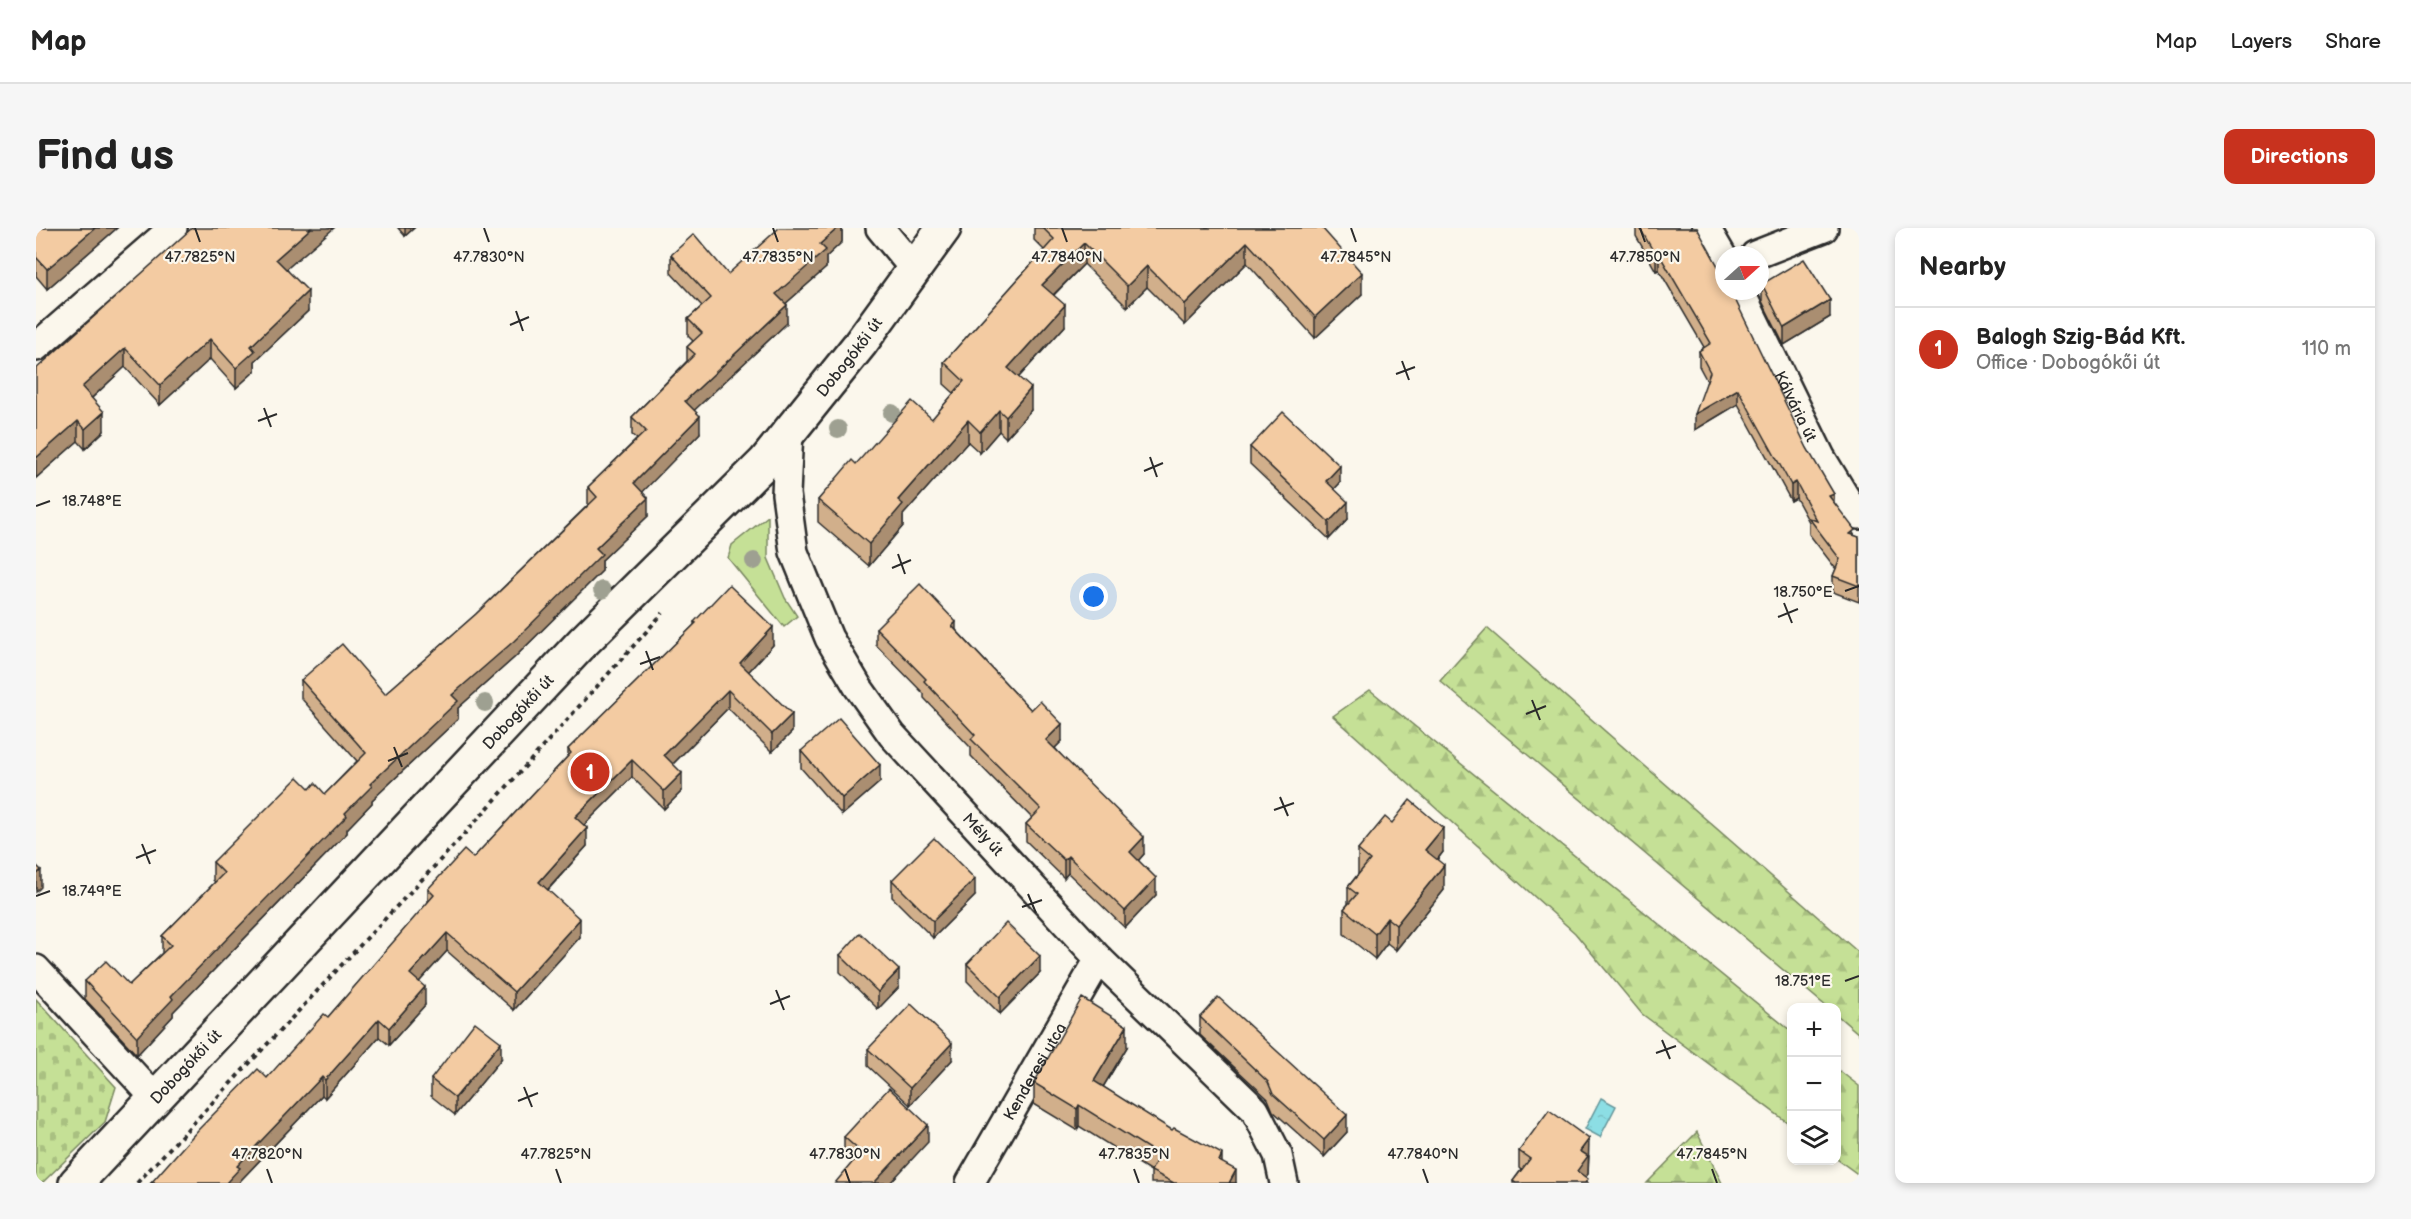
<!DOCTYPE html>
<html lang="en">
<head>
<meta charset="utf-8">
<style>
	:root { --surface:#fff; --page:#f6f6f6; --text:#222; --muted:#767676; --line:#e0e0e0; --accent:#c8321e }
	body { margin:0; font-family:"Balsamiq Sans",sans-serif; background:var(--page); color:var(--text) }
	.controls { position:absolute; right:18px; bottom:18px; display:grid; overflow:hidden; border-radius:12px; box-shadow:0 3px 9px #0003 }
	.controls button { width:54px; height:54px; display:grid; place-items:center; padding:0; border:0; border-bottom:2px solid var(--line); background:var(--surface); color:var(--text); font:30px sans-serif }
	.compass { position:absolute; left:1679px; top:18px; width:54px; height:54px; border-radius:50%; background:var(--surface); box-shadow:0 3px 9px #0003; rotate:69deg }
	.you { position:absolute; left:1058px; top:369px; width:21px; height:21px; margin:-15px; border:4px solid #fff; border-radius:50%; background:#1a73e8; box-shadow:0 0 0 9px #1a73e833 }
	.badge { display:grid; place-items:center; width:39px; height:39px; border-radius:50%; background:var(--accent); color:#fff; font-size:20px; font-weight:700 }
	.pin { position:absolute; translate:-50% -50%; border:3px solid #fff; box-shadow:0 2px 6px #0006 }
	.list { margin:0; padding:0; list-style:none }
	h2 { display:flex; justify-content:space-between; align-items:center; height:78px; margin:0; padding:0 24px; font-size:26px }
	h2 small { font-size:20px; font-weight:400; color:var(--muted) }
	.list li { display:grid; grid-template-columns:39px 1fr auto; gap:18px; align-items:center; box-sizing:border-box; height:84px; padding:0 24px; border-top:2px solid var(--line) }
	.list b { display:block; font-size:22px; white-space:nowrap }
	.list p { margin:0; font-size:20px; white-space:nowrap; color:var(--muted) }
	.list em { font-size:20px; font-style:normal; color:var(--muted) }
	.icon { flex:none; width:33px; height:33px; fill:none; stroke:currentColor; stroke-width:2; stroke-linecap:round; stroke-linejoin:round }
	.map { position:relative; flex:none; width:1823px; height:955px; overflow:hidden; border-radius:12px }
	header { display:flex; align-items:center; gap:36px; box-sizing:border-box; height:84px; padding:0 30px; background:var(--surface); border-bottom:2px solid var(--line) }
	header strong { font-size:28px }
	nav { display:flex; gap:33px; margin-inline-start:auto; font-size:21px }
	.intro { display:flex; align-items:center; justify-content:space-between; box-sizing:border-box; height:144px; padding:0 36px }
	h1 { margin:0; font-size:42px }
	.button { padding:15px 27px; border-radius:12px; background:var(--accent); color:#fff; font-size:21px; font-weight:700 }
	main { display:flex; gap:36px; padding:0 36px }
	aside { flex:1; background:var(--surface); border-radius:12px; box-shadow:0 3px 9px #0003 }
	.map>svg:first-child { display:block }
</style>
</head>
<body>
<header>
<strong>Map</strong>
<nav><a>Map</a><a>Layers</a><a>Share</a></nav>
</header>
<div class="intro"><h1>Find us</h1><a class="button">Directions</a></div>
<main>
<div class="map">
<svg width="1823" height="955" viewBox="0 0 1823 955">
	<defs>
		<pattern id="forest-firs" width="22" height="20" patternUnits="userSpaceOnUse" patternTransform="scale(1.5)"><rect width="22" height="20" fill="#c5e096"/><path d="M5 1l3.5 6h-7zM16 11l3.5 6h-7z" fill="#a9c081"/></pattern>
		<pattern id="cemetery-stones" width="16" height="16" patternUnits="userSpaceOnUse" patternTransform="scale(1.5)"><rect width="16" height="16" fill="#c5e096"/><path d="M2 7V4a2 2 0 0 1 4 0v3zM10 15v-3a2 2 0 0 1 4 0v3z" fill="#a9c081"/></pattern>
		<pattern id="water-ripples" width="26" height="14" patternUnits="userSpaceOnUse" patternTransform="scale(1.5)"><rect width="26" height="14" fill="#8cdee4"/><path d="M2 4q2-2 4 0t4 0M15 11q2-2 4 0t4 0" fill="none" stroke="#79bfc4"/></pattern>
	</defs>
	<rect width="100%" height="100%" fill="#fbf7ec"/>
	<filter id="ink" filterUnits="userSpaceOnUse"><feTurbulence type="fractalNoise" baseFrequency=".0167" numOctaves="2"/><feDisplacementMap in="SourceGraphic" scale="12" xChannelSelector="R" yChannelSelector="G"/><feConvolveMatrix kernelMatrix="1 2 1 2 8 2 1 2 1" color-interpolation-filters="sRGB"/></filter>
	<g filter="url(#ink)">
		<polygon fill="#c5e096" stroke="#788660" stroke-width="1.5" points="732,288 732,330 749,370 761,388 748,399 692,330 696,317"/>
		<g fill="url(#forest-firs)" stroke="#788660" stroke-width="1.5">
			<polygon points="1451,400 1823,725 1823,806 1801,787 1800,780 1791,779 1404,453"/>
			<polygon points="1334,462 1755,803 1755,897 1606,786 1539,705 1297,488"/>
			<polygon points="1800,840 1823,858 1823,947 1801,931"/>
			<polygon points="1661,904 1686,955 1611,955"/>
		</g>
		<polygon fill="url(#cemetery-stones)" stroke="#788660" stroke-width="1.5" points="0,771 80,859 69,894 6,955 0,955"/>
		<polygon fill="url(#water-ripples)" stroke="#65969a" stroke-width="1.5" points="1565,870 1580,878 1564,909 1549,901"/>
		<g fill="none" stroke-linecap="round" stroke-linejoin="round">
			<defs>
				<g id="street">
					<polyline points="844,0 878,41"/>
					<polyline points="1670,0 1688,31"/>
					<polyline points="1719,27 1788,0"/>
					<path id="s1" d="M1704,63l81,166 29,48 9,10"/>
					<polyline points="0,119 137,0"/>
					<path id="s2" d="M753,202l-3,64 8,58 35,86 29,49 34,48 207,224 156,151 23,45 6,28"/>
					<polyline points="0,741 119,870"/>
					<path id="s3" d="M934,955l129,-224"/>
				</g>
				<g id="secondary">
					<path id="s4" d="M40,955l507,-541 182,-180 95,-118 84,-116"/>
				</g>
			</defs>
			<use href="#street" stroke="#2b2b2b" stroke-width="32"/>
			<use href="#secondary" stroke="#2b2b2b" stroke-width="38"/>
			<polyline stroke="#2b2b2b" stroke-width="4" stroke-dasharray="4.5 4.5" stroke-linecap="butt" points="101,955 423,612 627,385"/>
			<use href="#street" stroke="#fbf7ec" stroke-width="27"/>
			<use href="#secondary" stroke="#fbf7ec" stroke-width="33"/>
		</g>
		<g fill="#9ea091">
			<circle cx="856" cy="185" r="9"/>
			<circle cx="802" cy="201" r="9"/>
			<circle cx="718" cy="333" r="9"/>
			<circle cx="566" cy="362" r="9"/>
			<circle cx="449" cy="475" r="9"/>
		</g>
		<g fill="#d1af8b" stroke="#2b2b2b" stroke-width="1.5">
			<polygon points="0,0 81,0 11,61 0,48"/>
			<polygon points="156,0 251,41 272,83 219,133 219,143 200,160 174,131 124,177 89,139 56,170 68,203 49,221 42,213 0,250"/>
			<polygon points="362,0 378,0 369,8"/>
			<polygon points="806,0 806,14 790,29 790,40 749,76 751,95 658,182 664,205 606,264 612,288 566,332 566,343 478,430 422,480 422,491 336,572 336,575 311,601 311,605 137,784 137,788 101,827 49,771 49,753 93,757 126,725 126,708 179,654 177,652 177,634 274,561 289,566 321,533 265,470 265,452 349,466 440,386 552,277 552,259 601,211 596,207 596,189 651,133 651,119 657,113 652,108 652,91 666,78 635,45 635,27 692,46"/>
			<polygon points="998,0 1286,0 1326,66 1279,110 1211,35 1149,97 1111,59 1091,79 1048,36 1018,67 1029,98 983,149 995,182 970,210 963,203 944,225 932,214 867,287 867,298 833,338 782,294 782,272 820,236 896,191 918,165 908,156 908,134 1008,22 998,12"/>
			<polygon points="1600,0 1661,0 1798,275 1819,308 1823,309 1823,374 1797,364 1797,348 1800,341 1773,306 1773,294 1760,270 1755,273 1702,176 1659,202 1671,153 1663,138 1663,123 1668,119 1623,42 1620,43 1600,8"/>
			<polygon points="1726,56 1794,89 1748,117 1726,73"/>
			<polygon points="1214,219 1304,255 1298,261 1312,291 1293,311 1214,236"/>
			<polygon points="658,394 737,417 712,444 756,504 736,524 692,480 637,536 646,563 628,581 596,549 548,597 551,618 512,662 544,709 478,782 411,723 383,754 389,777 353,817 343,809 289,870 286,867 204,953 204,955 115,955 231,850 292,789 392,675 392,661 437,630 532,528 532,521 658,397"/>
			<polygon points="840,400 920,402 995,482 1026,513 1019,520 1108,626 1102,633 1120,667 1089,700 1032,645 1028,650 990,613 990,596 996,590 935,528 935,520 888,470 888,466 840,417"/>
			<polygon points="765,523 844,554 806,587 765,540"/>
			<polygon points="1356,595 1407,624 1401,632 1408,662 1360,722 1351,715 1339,731 1308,706 1308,681 1312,676 1312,659 1322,646 1322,622"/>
			<polygon points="856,652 939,668 897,710 856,669"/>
			<polygon points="804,727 863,759 842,781 804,744"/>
			<polygon points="931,736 1004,745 964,786 931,753"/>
			<polygon points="1164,789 1311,904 1288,929 1237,883 1232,871 1164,807"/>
			<polygon points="1091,819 1067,859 1186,935 1200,955 1115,955 1115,943 1043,898 1041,902 998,876 998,855"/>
			<polygon points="832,821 916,832 874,877 832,838"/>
			<polygon points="465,831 419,887 395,868 395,851"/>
			<polygon points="808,909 892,914 817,934 808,926"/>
			<polygon points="1483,923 1553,928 1552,946 1549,949 1552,955 1477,955 1477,953 1485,942 1483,940"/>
		</g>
		<g fill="#aa8e71" stroke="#2b2b2b" stroke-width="1.5">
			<polygon points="59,0 81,0 11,61 11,41"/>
			<polygon points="275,0 298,0 240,50 240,31"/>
			<polygon points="369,0 378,0 369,8"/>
			<polygon points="802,0 806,0 806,14 790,29 790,40 740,84 740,66 784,16"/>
			<polygon points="1211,14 1211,35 1149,97 1149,76"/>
			<polygon points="1048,15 1048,36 1006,78 1006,57"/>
			<polygon points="1623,26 1623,42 1620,43 1620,28"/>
			<polygon points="1111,38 1111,59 1091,79 1091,58"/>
			<polygon points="1326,45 1326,66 1279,110 1279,89"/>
			<polygon points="272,63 272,83 219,133 219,143 200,160 200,140 215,118"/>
			<polygon points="1794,72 1794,89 1748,117 1748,100"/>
			<polygon points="751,77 751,95 649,191 649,173"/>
			<polygon points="1029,77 1029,98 972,161 972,140"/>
			<polygon points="174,111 174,131 124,177 124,157"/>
			<polygon points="89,120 89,139 46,179 46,159"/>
			<polygon points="995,160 995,182 970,210 970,189"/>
			<polygon points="1702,161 1702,176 1659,202 1659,186"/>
			<polygon points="963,182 963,203 944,225 944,204"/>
			<polygon points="68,184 68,203 49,221 49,201"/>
			<polygon points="664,188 664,205 598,273 598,255"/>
			<polygon points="932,192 932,214 867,287 867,298 833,338 833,316 862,272"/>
			<polygon points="42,193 42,213 0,250 0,230"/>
			<polygon points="1304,238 1304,255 1290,270 1290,253"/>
			<polygon points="1760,254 1760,270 1755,273 1755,257"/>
			<polygon points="1798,266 1798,281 1793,268"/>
			<polygon points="612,270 612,288 566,332 566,343 478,430 422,480 422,491 336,572 336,575 311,601 311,605 137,784 137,788 101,827 101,809 135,768 309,585 334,556 416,467 560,320"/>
			<polygon points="1312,274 1312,291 1293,311 1293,294"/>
			<polygon points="920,394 920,411 916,398"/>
			<polygon points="737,399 737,417 704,453 704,435"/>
			<polygon points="692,462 692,480 628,545 628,527"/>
			<polygon points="756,486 756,504 736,524 736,506"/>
			<polygon points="1026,496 1026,513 1010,529 1010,512"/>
			<polygon points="596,532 596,549 539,606 539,589"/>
			<polygon points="844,537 844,554 806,587 806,570"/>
			<polygon points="646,545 646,563 628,581 628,563"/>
			<polygon points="551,600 551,618 503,671 503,654"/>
			<polygon points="1407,600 1407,624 1389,647 1389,622"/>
			<polygon points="1108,609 1108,626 1094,642 1094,624"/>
			<polygon points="1032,628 1032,645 1028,650 1028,632"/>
			<polygon points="1408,637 1408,662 1360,722 1360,697"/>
			<polygon points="5,642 5,659 0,664 0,647"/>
			<polygon points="1120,650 1120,667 1089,700 1089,683"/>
			<polygon points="939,651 939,668 897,710 897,693"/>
			<polygon points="1351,690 1351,715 1339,731 1339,706"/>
			<polygon points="544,691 544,709 478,782 478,764"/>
			<polygon points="411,705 411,723 374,764 374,746"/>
			<polygon points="1004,728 1004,745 964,786 964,769"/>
			<polygon points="863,742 863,759 842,781 842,764"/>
			<polygon points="389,759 389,777 353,817 353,800"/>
			<polygon points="343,791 343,809 289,870 289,852"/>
			<polygon points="1091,798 1091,819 1058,874 1058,853"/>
			<polygon points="465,814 465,831 419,887 419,870"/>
			<polygon points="916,815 916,832 874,877 874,860"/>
			<polygon points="286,849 286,867 204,953 204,955 190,955 201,938"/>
			<polygon points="1043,877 1043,898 1041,902 1041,881"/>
			<polygon points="1311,887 1311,904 1288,929 1288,912"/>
			<polygon points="892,897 892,914 854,955 838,955"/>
			<polygon points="1553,911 1552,946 1545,955 1541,943 1544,923"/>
			<polygon points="1186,926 1186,947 1183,933"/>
			<polygon points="1200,942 1200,955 1193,955"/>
		</g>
		<g fill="#f3cba2" stroke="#2b2b2b" stroke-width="1.5">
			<polygon points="0,0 59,0 11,41 0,29"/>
			<polygon points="156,0 275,0 240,31 272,63 215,118 219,123 200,140 174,111 124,157 89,120 46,159 68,184 49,201 42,193 0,230 0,141"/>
			<polygon points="743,0 802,0 784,16 790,22 740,66 751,77 649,173 664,188 598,255 612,270 560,320 566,326 478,413 416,467 422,473 334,556 336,558 309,585 311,588 135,768 137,771 101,809 49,753 70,733 93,757 135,717 126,708 188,645 177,634 262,549 274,561 279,555 289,566 330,525 265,452 306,416 349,466 440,386 561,269 552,259 610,203 596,189 659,126 651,119 666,105 652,91 675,70 635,27 658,6 692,46"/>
			<polygon points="1007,0 1286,0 1326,45 1279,89 1211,14 1149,76 1111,38 1091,58 1048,15 1006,57 1029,77 972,140 995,160 970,189 963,182 944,204 932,192 862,272 867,276 833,316 782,272 816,232 820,236 876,173 896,191 928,153 908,134 1018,11"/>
			<polygon points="1604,0 1661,0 1688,49 1688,63 1695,63 1771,220 1798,266 1793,268 1819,302 1814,306 1823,309 1823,358 1797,348 1804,331 1773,290 1781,293 1760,254 1755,257 1702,161 1659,186 1674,144 1663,123 1675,115 1623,26 1620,28"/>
			<polygon points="1768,31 1794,72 1748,100 1726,56"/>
			<polygon points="1247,184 1304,238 1290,253 1312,274 1293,294 1214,219"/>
			<polygon points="884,356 920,394 916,398 995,482 1004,473 1026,496 1010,512 1108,609 1094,624 1120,650 1089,683 1032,628 1028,632 990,596 1005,581 935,511 939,507 888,453 890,451 840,400"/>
			<polygon points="693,357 737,399 704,435 756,486 736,506 692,462 628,527 646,545 628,563 596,532 539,589 551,600 503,654 544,691 478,764 411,705 374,746 389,759 353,800 343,791 289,852 286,849 201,938 204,940 190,955 115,955 162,902 222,841 231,850 288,786 292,789 398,667 392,661 428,622 437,630 535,525 532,521 660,395 658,394"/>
			<polygon points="803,490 844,537 806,570 765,523"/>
			<polygon points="1374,572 1407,600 1389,622 1408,637 1360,697 1351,690 1339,706 1308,681 1321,666 1312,659 1334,632 1322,622 1349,589 1356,595"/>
			<polygon points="898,610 939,651 897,693 856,652"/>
			<polygon points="0,637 5,642 0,647"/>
			<polygon points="970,695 1004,728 964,769 931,736"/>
			<polygon points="824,705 863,742 842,764 804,727"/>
			<polygon points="1182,769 1311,887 1288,912 1237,866 1232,854 1164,789"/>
			<polygon points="1046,770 1091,798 1058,853 1136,902 1138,900 1186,926 1183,933 1200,942 1193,955 1138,955 1115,943 1123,927 1043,877 1041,881 998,855"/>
			<polygon points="875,776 916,815 874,860 832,821"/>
			<polygon points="439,794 465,814 419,870 395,851"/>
			<polygon points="853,860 892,897 838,955 799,955 825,924 808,909"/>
			<polygon points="1513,882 1553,911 1544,923 1552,928 1541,943 1552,951 1549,955 1480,955 1477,953 1494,931 1483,923"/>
		</g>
	</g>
	<path fill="none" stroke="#2b2b2b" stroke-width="2" d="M159,0l5,14M448,0l5,14M737,0l5,14M1026,0l5,14M1315,0l5,14M1604,0l5,14M480,83l7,20M474,97l19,-8M1366,133l7,19M1360,146l19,-7M228,180l7,19M222,193l19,-7M1114,229l7,20M1108,243l19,-8M0,278l14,-5M862,326l7,20M856,340l19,-8M1809,363l14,-5M1748,375l8,20M1742,389l20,-8M610,423l7,19M604,436l20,-7M1496,472l8,20M1490,486l20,-8M358,519l8,20M352,533l20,-8M1244,569l8,19M1238,582l20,-7M106,616l8,20M100,630l20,-8M992,666l8,19M0,668l14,-5M986,679l20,-7M1809,753l14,-5M740,762l8,20M734,776l20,-8M1626,812l8,19M1620,825l20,-7M488,859l8,20M482,873l20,-8M231,941l5,14M520,941l5,14M809,941l5,14M1098,941l5,14M1387,941l5,14M1676,941l5,14"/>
	<g text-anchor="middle" stroke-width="4.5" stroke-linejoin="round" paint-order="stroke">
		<g font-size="16" fill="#2b2b2b" stroke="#fbf7ec">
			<text dy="6" stroke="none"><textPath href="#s4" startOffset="1132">Dobogókői út</textPath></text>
			<text dy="6" stroke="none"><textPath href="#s1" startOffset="128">Kálvária út</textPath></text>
			<text dy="6" stroke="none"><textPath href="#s4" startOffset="646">Dobogókői út</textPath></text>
			<text dy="6" stroke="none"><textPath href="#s2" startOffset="466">Mély út</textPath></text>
			<text dy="6" stroke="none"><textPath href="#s4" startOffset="160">Dobogókői út</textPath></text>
			<text dy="6" stroke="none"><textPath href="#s3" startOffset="129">Kenderesi utca</textPath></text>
		</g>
	</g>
	<g font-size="15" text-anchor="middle" fill="#2b2b2b" stroke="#fbf7ec" stroke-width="4.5" stroke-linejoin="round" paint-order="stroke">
		<text x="164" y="34">47.7825°N</text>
		<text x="453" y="34">47.7830°N</text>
		<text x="742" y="34">47.7835°N</text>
		<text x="1031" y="34">47.7840°N</text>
		<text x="1320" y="34">47.7845°N</text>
		<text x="1609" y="34">47.7850°N</text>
		<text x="56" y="278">18.748°E</text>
		<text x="1767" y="369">18.750°E</text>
		<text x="56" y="668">18.749°E</text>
		<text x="1767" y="758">18.751°E</text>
		<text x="231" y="931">47.7820°N</text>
		<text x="520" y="931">47.7825°N</text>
		<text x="809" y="931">47.7830°N</text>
		<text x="1098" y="931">47.7835°N</text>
		<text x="1387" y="931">47.7840°N</text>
		<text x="1676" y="931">47.7845°N</text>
	</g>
</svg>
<div class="controls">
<button>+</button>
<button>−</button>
<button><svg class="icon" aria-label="layers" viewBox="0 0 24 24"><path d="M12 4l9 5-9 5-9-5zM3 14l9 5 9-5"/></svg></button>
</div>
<svg class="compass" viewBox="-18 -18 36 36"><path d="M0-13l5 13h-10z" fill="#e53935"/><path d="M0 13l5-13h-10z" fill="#767676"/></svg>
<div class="you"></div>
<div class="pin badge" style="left:554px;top:544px">1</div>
</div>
<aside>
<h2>Nearby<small></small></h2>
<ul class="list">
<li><span class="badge">1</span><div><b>Balogh Szig-Bád Kft.</b><p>Office · Dobogókői út</p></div><em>110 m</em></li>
</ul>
</aside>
</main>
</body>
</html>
